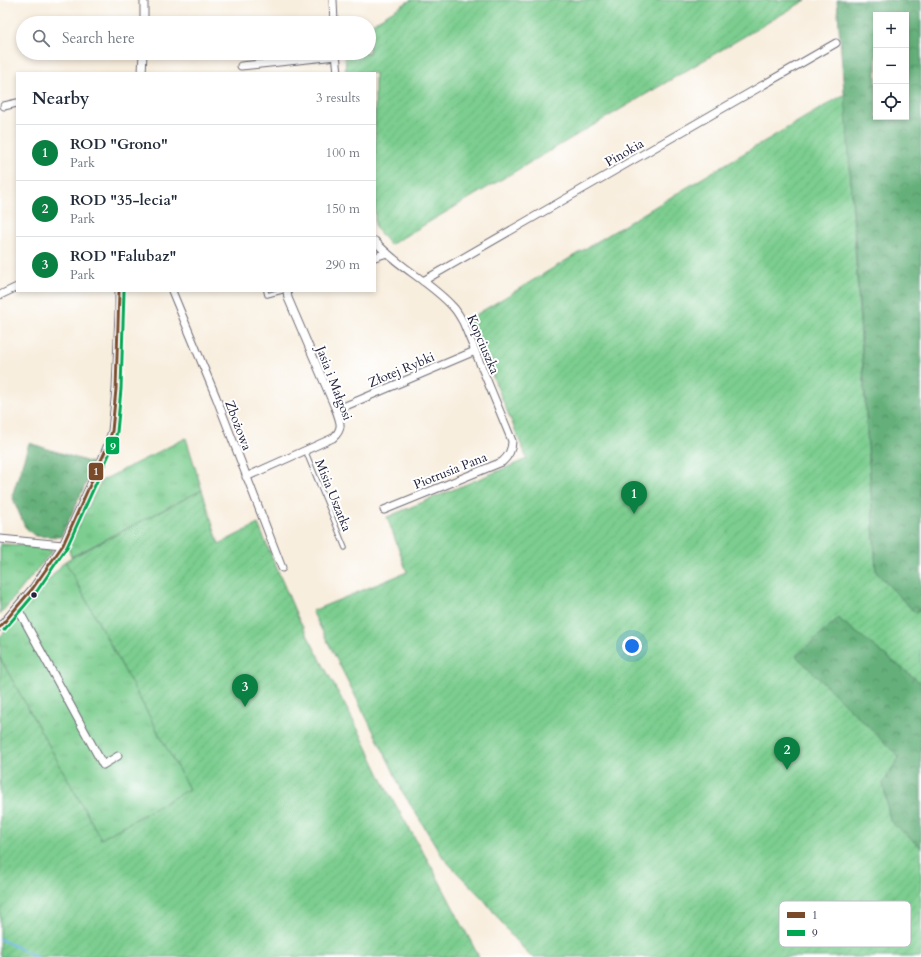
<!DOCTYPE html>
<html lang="en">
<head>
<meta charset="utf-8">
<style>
	:root { --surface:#fff; --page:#f6f6f7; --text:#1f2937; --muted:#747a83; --line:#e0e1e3; --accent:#0b8043 }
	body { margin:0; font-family:Cardo,serif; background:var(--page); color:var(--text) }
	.controls { position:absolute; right:12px; top:12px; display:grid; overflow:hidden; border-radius:0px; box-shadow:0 2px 6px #0003 }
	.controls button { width:36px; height:36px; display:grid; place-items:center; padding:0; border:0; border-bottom:1px solid var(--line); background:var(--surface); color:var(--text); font:20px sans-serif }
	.you { position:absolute; left:632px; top:646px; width:14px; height:14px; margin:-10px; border:3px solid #fff; border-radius:50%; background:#1a73e8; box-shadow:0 0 0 6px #1a73e833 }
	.badge { display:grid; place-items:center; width:26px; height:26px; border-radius:50%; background:var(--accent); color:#fff; font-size:13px; font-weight:700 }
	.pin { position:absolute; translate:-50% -33px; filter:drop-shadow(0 1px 2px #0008) }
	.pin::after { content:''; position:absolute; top:21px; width:14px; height:12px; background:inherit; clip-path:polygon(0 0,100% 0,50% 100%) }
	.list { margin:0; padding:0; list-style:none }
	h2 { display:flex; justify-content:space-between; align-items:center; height:52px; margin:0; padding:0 16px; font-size:17px }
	h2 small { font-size:13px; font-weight:400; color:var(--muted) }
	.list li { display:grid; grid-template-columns:26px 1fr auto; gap:12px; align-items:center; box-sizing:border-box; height:56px; padding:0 16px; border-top:1px solid var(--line) }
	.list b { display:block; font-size:15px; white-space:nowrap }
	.list p { margin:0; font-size:13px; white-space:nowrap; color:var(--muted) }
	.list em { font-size:13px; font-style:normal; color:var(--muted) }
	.icon { flex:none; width:22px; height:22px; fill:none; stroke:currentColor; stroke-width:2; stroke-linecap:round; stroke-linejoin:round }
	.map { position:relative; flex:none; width:921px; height:957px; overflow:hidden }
	.search { position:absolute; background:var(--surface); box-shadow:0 2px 6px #0003; left:16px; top:16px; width:360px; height:44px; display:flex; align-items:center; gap:10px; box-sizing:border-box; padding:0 14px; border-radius:22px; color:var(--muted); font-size:15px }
	.panel { position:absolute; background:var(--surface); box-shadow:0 2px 6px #0003; left:16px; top:72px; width:360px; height:220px; border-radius:0px }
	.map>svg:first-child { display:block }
</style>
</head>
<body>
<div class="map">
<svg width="921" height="957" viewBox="0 0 921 957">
	<defs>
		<pattern id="grass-tufts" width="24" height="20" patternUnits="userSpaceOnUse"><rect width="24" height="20" fill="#7ccd8f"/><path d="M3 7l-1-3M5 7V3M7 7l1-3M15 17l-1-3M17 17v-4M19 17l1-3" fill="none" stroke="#6bb07c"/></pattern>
		<pattern id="forest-crowns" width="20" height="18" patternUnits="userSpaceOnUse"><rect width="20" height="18" fill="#65b07a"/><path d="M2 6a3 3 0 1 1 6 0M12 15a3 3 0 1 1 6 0" fill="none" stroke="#538f65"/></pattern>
		<pattern id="garden-furrows" width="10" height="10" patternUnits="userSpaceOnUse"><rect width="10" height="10" fill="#7ccd8f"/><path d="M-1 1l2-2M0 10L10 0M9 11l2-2" fill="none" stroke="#6bb07c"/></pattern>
	</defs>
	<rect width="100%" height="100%" fill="#fff"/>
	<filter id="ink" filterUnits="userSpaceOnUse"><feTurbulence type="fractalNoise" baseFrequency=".025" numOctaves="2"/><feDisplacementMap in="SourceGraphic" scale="8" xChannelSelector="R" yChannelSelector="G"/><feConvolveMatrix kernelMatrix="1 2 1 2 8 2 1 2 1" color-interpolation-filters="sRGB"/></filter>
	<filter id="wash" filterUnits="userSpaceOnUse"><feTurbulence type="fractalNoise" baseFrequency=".012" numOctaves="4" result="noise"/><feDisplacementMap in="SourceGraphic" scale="16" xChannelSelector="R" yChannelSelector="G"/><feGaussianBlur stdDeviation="0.9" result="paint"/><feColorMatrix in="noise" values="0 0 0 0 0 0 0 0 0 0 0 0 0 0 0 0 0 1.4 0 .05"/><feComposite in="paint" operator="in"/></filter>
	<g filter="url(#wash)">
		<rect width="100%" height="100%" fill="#f8eede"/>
		<g fill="url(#grass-tufts)" stroke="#4f7865">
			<polygon points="186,438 202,490 71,557 68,547 101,481"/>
			<polygon points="0,544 22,545 53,550 13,599 0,614"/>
			<polygon points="65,561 189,789 101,839 0,658 0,637"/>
		</g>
		<g fill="url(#forest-crowns)" stroke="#44695a" fill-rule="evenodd">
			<path d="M837,0h84v607l-6,6 -39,-41 -22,-350zM876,15h30v102h-30z"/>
			<polygon points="29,443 95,464 61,537 35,536 25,527 12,496"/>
			<polygon points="838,618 921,683 921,848 890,821 883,783 796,656"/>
		</g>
		<g fill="url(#garden-furrows)" stroke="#4f7865">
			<polygon points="411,0 806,0 390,245 375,227 375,73 346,73 345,53 369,53 369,25"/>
			<polygon points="845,94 876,572 915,613 921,608 921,683 838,618 796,656 899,757 883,783 890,821 921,848 921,957 532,957 515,940 485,901 444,859 402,791 390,764 312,611 407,572 387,517 527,459 469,319 724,165"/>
			<polygon points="202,490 219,544 258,524 298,618 361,735 387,790 434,871 479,957 0,957 0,658 101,839 189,789 65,561"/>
		</g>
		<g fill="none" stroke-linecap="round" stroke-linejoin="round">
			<polyline stroke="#6fb9e8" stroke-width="2.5" points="0,939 37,957"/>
		</g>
	</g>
	<g filter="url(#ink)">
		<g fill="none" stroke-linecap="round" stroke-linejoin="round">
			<defs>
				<g id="service">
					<polyline points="266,291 267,295 282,291"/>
					<polyline points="305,450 345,548"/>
				</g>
				<g id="minor">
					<polyline points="144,0 144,23"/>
					<polyline points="333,0 334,23"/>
					<polyline points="336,53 338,73"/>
					<polyline points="241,66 336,56"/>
					<polyline points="142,73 143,53"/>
					<polyline points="4,106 17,103"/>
					<path d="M375,241c21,25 56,41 78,66 4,4 7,10 10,15l49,119c0,9 -3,15 -10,21l-118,48"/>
					<polyline points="375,257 387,253"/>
					<polyline points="423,281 836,43"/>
					<polyline points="172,291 216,397 282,568"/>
					<polyline points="0,295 17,287"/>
					<polyline points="336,410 475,351"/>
					<path d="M246,477l87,-39c11,-10 7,-16 3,-28l-48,-112 -1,-7"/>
					<polyline points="0,539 63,545"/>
					<polyline points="17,607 103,765 118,756"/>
					<polyline points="0,627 33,588 63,545 101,462 107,447 112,431 116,389 119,312 119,291"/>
				</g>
			</defs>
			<use href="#service" stroke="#6d6974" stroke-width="5.5"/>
			<use href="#minor" stroke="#6d6974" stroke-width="9"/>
			<use href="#service" stroke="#fff" stroke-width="3.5"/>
			<use href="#minor" stroke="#fff" stroke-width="7"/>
			<defs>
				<polyline id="bus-1" points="0,627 33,588 63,545 107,447 112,431 116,389 119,291"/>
				<polyline id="bus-2" points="4,630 37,591 67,547 112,448 117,432 121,389 124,291"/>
			</defs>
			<use href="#bus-1" stroke="#fff" stroke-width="6"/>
			<use href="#bus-2" stroke="#fff" stroke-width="6"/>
			<use href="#bus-1" stroke="#7a4b2a" stroke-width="3"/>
			<use href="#bus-2" stroke="#00a651" stroke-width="3"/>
		</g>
	</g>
	<circle fill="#22223b" stroke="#fff" stroke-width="1.5" cx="34" cy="595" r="3.5"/>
	<g text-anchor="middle" stroke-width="4" stroke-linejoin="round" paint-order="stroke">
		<g font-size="13" fill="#22223b" stroke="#fff">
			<text transform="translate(624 152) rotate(-30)" y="5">Pinokia</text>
			<text transform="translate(484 344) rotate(67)" y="5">Kopciuszka</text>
			<text transform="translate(401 369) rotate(-23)" y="5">Złotej Rybki</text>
			<text transform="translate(335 383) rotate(69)" y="5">Jasia i Małgosi</text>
			<text transform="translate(239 425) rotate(69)" y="5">Zbożowa</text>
			<text transform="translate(450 470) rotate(-22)" y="5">Piotrusia Pana</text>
			<text transform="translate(334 495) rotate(68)" y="5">Misia Uszatka</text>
		</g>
	</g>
	<rect x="779" y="901" width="132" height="46" rx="6" fill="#fff" stroke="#bdbdc4" stroke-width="1"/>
	<rect x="787" y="912" width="18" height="6" fill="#7a4b2a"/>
	<rect x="787" y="930" width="18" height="6" fill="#00a651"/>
	<g font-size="11" fill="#22223b">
		<text x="812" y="919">1</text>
		<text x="812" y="937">9</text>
	</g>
	<g stroke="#fff" stroke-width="1.5">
		<rect x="105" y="436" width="15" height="19" rx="4" fill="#00a651"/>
		<rect x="88" y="462" width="16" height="19" rx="4" fill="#7a4b2a"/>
	</g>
	<g font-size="11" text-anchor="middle" font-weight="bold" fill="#fff">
		<text x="113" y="450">9</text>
		<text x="96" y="475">1</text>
	</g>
</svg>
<div class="controls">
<button>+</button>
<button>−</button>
<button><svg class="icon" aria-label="locate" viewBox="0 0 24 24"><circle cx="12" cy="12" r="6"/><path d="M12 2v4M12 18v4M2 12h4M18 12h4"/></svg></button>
</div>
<div class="you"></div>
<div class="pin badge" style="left:634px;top:514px">1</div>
<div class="pin badge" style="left:787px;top:770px">2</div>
<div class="pin badge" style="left:245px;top:707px">3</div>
<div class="search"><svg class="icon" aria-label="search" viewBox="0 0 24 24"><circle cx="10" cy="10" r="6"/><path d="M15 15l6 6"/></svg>Search here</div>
<section class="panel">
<h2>Nearby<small>3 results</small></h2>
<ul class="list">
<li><span class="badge">1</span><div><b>ROD &quot;Grono&quot;</b><p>Park</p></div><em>100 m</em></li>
<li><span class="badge">2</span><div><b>ROD &quot;35-lecia&quot;</b><p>Park</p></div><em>150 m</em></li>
<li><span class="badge">3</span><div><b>ROD &quot;Falubaz&quot;</b><p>Park</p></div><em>290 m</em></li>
</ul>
</section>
</div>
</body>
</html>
